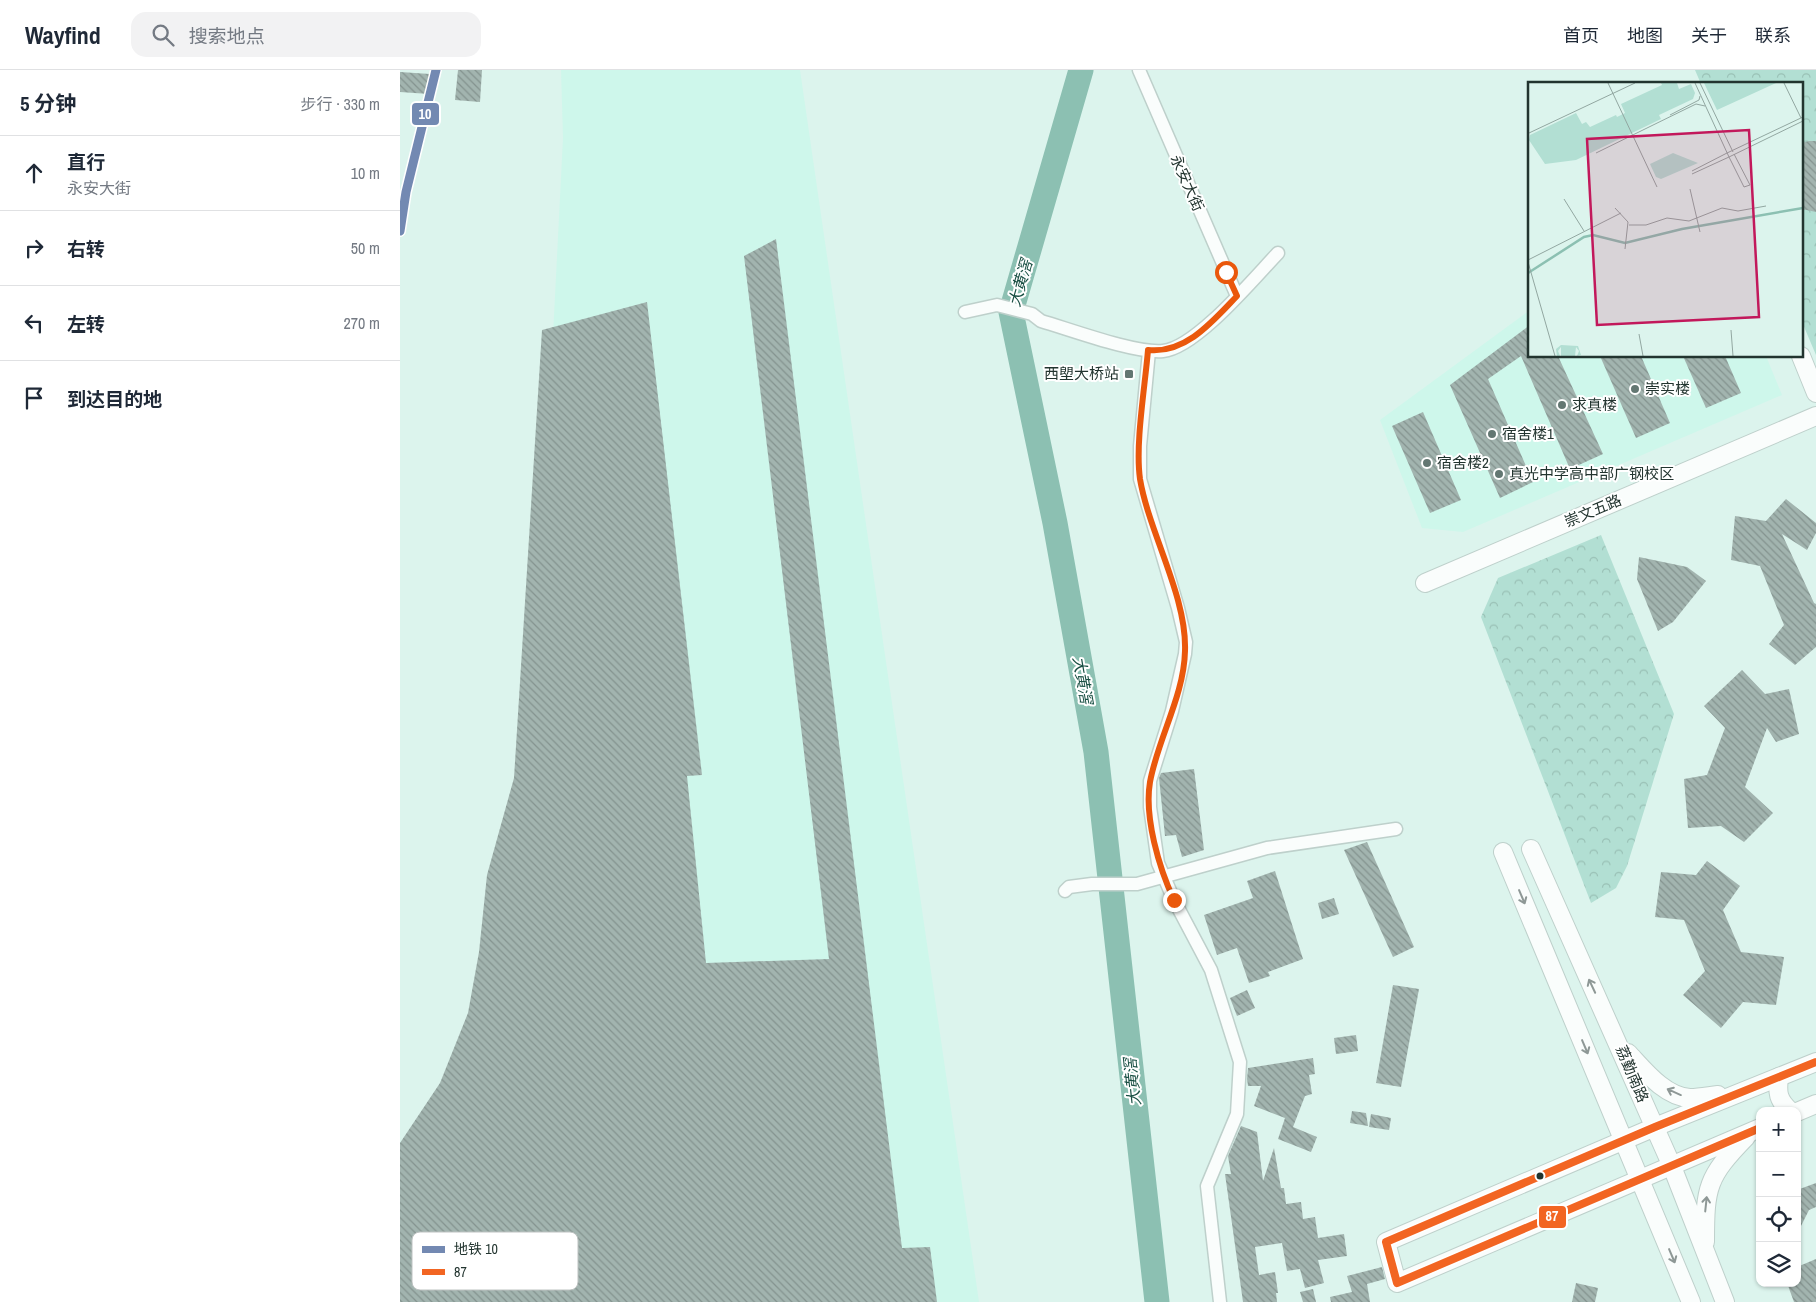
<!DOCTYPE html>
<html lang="zh">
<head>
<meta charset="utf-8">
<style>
	:root { --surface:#fff; --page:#f2f2f3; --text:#1f2937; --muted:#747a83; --line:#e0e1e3 }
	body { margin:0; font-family:"Archivo Narrow","Noto Sans SC",sans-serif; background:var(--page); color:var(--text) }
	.controls { position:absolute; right:15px; bottom:15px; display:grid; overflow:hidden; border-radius:10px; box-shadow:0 1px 4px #0004 }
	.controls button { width:45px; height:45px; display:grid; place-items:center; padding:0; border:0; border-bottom:1px solid var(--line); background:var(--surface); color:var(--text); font:25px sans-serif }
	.stop { position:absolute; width:15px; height:15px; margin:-11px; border:4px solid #ea580c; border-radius:50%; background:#fff }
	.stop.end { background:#ea580c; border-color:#fff; box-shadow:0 1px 5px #0008 }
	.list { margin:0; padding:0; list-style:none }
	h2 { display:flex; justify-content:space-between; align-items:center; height:65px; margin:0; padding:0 20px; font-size:21px }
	h2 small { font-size:16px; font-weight:400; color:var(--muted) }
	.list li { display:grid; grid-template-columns:32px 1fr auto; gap:15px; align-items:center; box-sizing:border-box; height:75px; padding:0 20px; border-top:1px solid var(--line) }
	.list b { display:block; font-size:19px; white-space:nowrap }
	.list p { margin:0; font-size:16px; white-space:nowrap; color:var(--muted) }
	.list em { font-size:16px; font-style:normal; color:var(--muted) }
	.icon { flex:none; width:28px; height:28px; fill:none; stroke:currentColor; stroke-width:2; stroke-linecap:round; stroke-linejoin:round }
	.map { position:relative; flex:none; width:1416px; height:1232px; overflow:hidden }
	header { display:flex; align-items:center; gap:30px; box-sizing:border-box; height:70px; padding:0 25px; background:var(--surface); border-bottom:1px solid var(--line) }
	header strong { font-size:24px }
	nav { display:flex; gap:28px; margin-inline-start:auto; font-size:18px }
	.search { width:350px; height:45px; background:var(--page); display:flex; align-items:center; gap:12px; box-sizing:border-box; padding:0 18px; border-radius:15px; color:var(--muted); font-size:19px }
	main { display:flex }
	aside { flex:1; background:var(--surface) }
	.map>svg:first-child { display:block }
</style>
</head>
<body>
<header>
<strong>Wayfind</strong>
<div class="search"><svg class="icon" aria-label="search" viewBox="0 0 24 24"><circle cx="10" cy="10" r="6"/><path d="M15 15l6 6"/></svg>搜索地点</div>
<nav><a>首页</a><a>地图</a><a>关于</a><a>联系</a></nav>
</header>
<main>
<aside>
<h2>5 分钟<small>步行 · 330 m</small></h2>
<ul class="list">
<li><svg class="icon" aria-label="ahead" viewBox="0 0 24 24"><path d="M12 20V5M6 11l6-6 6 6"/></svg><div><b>直行</b><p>永安大街</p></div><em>10 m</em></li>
<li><svg class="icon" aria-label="right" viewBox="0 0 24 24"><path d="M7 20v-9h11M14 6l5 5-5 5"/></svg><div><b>右转</b></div><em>50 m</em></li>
<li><svg class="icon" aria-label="left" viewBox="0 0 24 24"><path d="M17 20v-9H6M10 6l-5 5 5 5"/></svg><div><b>左转</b></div><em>270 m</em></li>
<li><svg class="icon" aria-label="arrive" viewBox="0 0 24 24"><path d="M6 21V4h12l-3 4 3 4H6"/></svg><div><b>到达目的地</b></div></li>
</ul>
</aside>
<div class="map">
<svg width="1416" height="1232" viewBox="0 0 1416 1232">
	<defs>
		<pattern id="park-crowns" width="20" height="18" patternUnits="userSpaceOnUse" patternTransform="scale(1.25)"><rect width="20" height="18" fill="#b2dfd3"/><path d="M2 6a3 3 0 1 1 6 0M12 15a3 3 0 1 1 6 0" fill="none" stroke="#99c0b5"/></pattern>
		<pattern id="building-back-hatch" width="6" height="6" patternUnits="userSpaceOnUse" patternTransform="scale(1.25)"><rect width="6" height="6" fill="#a2b4af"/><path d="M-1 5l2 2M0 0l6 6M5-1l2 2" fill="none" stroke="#84938f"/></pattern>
	</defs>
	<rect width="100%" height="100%" fill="#dcf4ed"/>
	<g fill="#cef7eb">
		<polygon points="161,0 400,0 579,1232 0,1232 0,1121 123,859 163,68"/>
		<polygon points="1130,240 1130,286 1366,286 1382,325 1063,462 1022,458 980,350"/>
	</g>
	<g fill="url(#park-crowns)">
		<polygon points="1295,0 1416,0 1416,285 1402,252 1402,14 1301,14"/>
		<polygon points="1201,465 1274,644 1227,796 1216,818 1191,833 1081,547 1098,508"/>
	</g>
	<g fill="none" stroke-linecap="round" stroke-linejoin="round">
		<polyline stroke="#8cc0b2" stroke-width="25" points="681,0 611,242 655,453 696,682 757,1232"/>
	</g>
	<g fill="url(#building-back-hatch)">
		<polygon points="58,0 82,0 80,32 55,30"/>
		<polygon points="0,2 30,4 29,24 0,22"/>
		<polygon points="1409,71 1416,71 1416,142 1402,139 1402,73"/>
		<polygon points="376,169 502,1178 530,1177 537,1232 0,1232 0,1073 40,1013 68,943 79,882 87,805 114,708 142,260 247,232 302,705 287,706 306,893 429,889 344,186"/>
		<polygon points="1130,255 1130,286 1158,286 1203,384 1170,399 1121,286 1088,309 1133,412 1100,428 1050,315"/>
		<polygon points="1200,286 1241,286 1270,353 1236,368"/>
		<polygon points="1283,286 1325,286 1341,323 1306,338"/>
		<polygon points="1023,342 1061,430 1030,443 992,356"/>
		<polygon points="1386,429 1416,453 1416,463 1407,480 1382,464 1414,533 1416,534 1416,577 1395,595 1369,574 1384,555 1360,496 1331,490 1335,446 1366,451"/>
		<polygon points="1239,487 1287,497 1306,511 1273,552 1258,561 1237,509"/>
		<polygon points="1342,600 1365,624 1389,619 1399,664 1376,672 1367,658 1345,717 1373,743 1344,772 1321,756 1288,758 1284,709 1307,705 1325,658 1304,636"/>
		<polygon points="794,699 804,780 782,787 776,765 765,766 759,708 761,703"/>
		<polygon points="967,772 1014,877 993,887 944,780"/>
		<polygon points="1307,791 1340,816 1323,840 1341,882 1384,887 1376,935 1343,932 1321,958 1283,925 1305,901 1284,850 1255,847 1261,802 1296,805"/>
		<polygon points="875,801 903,889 868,902 870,906 849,913 837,878 817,885 804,845 853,828 847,811"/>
		<polygon points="934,828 939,844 922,849 918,833"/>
		<polygon points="993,915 1019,919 1001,1017 976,1013"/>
		<polygon points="847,920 855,938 837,946 830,928"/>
		<polygon points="956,965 958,981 936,984 934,968"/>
		<polygon points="913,988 915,1004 909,1005 912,1024 905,1026 893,1057 917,1067 911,1082 878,1069 885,1048 854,1036 861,1016 848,1016 847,1009 848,998"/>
		<polygon points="952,1041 966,1043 968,1056 950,1053"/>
		<polygon points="971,1044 991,1048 989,1060 969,1057"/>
		<polygon points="841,1056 857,1062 863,1111 874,1078 881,1118 884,1118 886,1134 901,1132 903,1149 915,1147 918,1168 944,1164 947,1186 918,1190 924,1213 905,1218 900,1199 887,1201 882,1173 855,1177 859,1205 875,1202 878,1223 876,1223 877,1232 843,1232 825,1104 831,1104 828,1086"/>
		<polygon points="1416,1113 1416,1137 1409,1140 1397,1164 1397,1120"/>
		<polygon points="1416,1189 1416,1232 1394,1232 1387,1213 1397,1213 1397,1197"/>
		<polygon points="982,1197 985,1209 967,1214 970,1232 931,1232 930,1227 952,1222 947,1206"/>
		<polygon points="1176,1213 1198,1218 1195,1232 1172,1232"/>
		<polygon points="913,1219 916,1232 903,1232 900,1222"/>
	</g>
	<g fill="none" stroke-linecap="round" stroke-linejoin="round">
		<defs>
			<g id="street">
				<polyline points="739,0 837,226"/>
				<path d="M565,242l32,-7 35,9 9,7c28,8 95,33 122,30 33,-3 91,-73 115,-98"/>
				<polyline points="749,281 740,376 740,409 778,538 786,572 785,584 772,641 750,711 750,737 758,793 774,830 811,900 840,992 837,1044 807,1116 820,1232"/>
				<polyline points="665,821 669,817 692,814 737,814 867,778 996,759"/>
			</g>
			<g id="secondary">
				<polyline points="1401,286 1416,323"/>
				<polyline points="1025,513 1416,346"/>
				<polyline points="1131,779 1271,1094 1325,1232"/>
				<polyline points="1103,782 1291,1232"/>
				<path d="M1228,983c16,17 37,44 62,45 9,0 19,-2 28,-3"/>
				<path d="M1379,1007c-2,16 -1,23 11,34"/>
				<polyline points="1397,1042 1416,1034"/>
				<polyline points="1360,1058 997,1213 986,1172 1255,1057 1416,992"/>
				<path d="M1305,1172c0,-55 2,-65 41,-105"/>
			</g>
		</defs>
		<use href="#street" stroke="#bed0cb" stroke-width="15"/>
		<use href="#secondary" stroke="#bed0cb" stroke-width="20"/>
		<use href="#street" stroke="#fafdfc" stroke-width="12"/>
		<use href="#secondary" stroke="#fafdfc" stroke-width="18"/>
		<defs>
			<polyline id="bus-1" points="1360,1058 997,1213 986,1172 1255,1057 1416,992"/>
		</defs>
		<use href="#bus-1" stroke="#fff" stroke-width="11"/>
		<use href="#bus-1" stroke="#f26522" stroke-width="8"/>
		<defs>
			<polyline id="metro-1" points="0,161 6,122 36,0"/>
		</defs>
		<use href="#metro-1" stroke="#fff" stroke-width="12"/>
		<use href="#metro-1" stroke="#7389b2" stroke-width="9"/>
	</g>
	<defs><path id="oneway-shaft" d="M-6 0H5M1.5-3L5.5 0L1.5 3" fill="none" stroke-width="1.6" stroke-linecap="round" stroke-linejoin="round" transform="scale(1.25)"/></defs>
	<g stroke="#8e9896">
		<use href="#oneway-shaft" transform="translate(1122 827) rotate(67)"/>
		<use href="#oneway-shaft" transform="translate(1192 916) rotate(-115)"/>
		<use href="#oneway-shaft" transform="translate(1185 977) rotate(67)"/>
		<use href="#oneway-shaft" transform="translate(1274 1022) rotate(-156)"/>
		<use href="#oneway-shaft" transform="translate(1306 1134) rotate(-84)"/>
		<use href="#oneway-shaft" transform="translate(1272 1186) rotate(67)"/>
	</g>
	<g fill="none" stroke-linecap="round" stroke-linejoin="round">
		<path stroke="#ea580c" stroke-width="6" d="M774,830c-15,-32 -30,-83 -24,-118 8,-44 34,-86 35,-131 2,-55 -36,-118 -45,-172 -5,-35 5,-92 8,-129 38,4 65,-29 89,-54l-11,-24"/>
	</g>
	<g fill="#637772" stroke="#fff" stroke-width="2">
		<rect x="724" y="299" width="10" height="10" rx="2.5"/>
		<circle cx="1235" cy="319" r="5"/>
		<circle cx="1162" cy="335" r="5"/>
		<circle cx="1092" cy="364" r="5"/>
		<circle cx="1027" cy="393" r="5"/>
		<circle cx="1099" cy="404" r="5"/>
	</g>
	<circle fill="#22342f" stroke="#fff" stroke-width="2" cx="1140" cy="1106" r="4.5"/>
	<g text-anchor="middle" stroke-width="4" stroke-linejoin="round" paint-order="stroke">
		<g font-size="15" fill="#22342f" stroke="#fff">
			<text transform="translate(787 113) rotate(66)" y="5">永安大街</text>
			<text transform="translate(1193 441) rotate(-23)" y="5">崇文五路</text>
			<text transform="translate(1232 1004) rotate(67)" y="5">荔勤南路</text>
		</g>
		<g font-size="15" fill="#22342f" stroke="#fff" text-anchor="start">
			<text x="719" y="309" text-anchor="end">西塱大桥站</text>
			<text x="1245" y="324">崇实楼</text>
			<text x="1172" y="340">求真楼</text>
			<text x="1102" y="369">宿舍楼1</text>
			<text x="1037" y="398">宿舍楼2</text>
			<text x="1109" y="409">真光中学高中部广钢校区</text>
		</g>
		<g font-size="16" font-style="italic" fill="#194f43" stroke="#fff">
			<text transform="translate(620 213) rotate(-74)" y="6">大黄滘</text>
			<text transform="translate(683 610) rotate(80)" y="6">大黄滘</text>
			<text transform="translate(732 1012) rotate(-96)" y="6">大黄滘</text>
		</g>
	</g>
	<g transform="translate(1128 12)">
		<rect width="275" height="275" fill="#dcf4ed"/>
		<path d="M33,263l17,1 3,9 -4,1 2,-5 -3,-4 -1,9h-14v-9l-3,4 2,5h-3l-1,-7z" fill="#b2dfd3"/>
		<path d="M133,1h16l2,6 12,-5 4,9 -2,6 -34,16 2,4 -85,41 -31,4 -16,-24 1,-5 46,-22 6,11 4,-2 4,5 26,-12 1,2 8,-4 -4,-9 41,-19zM176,1h72l-59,27zM145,71l25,10 -37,16 -5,-2 -6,-13z" fill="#b2dfd3"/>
		<path fill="none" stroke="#8cc0b2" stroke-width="2.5" d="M0,191l56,-36 9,-2 32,8 57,-14 121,-21"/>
		<path fill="none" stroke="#92a7a1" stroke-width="1" d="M80,1l49,104M167,1l34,74 74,-36M172,1l33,69M256,1l17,35M142,33l29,-15 1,-4M1,51l106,-50M68,71l100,-49 9,2M199,71l76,-36M164,89l35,-18M164,92l37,-17 15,30 6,-2 -16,-31M162,107l10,43M36,117l20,32M87,126l13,14 -3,27M101,143h17l21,-7 22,3 33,-13 16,3 28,-5M0,178l93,-47M0,180l27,94M203,248l2,26M111,252l4,22"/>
		<path fill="#c2185b" fill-opacity="0.15" stroke="#c2185b" stroke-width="2.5" d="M221,48l10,187 -162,8 -10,-186z"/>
		<rect width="275" height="275" fill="none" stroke="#22342f" stroke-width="2.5"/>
	</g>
	<rect x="12" y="1162" width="166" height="58" rx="8" fill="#fff" stroke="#bdc2c1" stroke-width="1"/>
	<rect x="22" y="1176" width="23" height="7" fill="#7389b2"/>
	<rect x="22" y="1199" width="23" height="6" fill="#f26522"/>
	<g font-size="14" fill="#22342f">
		<text x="54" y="1184">地铁 10</text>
		<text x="54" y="1207">87</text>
	</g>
	<g stroke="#fff" stroke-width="2">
		<rect x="11" y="32" width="29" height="24" rx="5" fill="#7389b2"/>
		<rect x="1138" y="1135" width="29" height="24" rx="5" fill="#f26522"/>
	</g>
	<g font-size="14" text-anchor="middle" font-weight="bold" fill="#fff">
		<text x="25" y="49">10</text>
		<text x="1152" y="1151">87</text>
	</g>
</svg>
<div class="controls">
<button>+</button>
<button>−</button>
<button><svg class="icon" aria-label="locate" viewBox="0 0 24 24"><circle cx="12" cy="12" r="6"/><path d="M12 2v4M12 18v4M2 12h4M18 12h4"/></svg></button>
<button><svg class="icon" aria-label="layers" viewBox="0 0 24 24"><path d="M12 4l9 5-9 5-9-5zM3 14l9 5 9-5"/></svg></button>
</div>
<div class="stop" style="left:826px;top:202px"></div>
<div class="stop end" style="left:774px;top:830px"></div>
</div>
</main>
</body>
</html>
